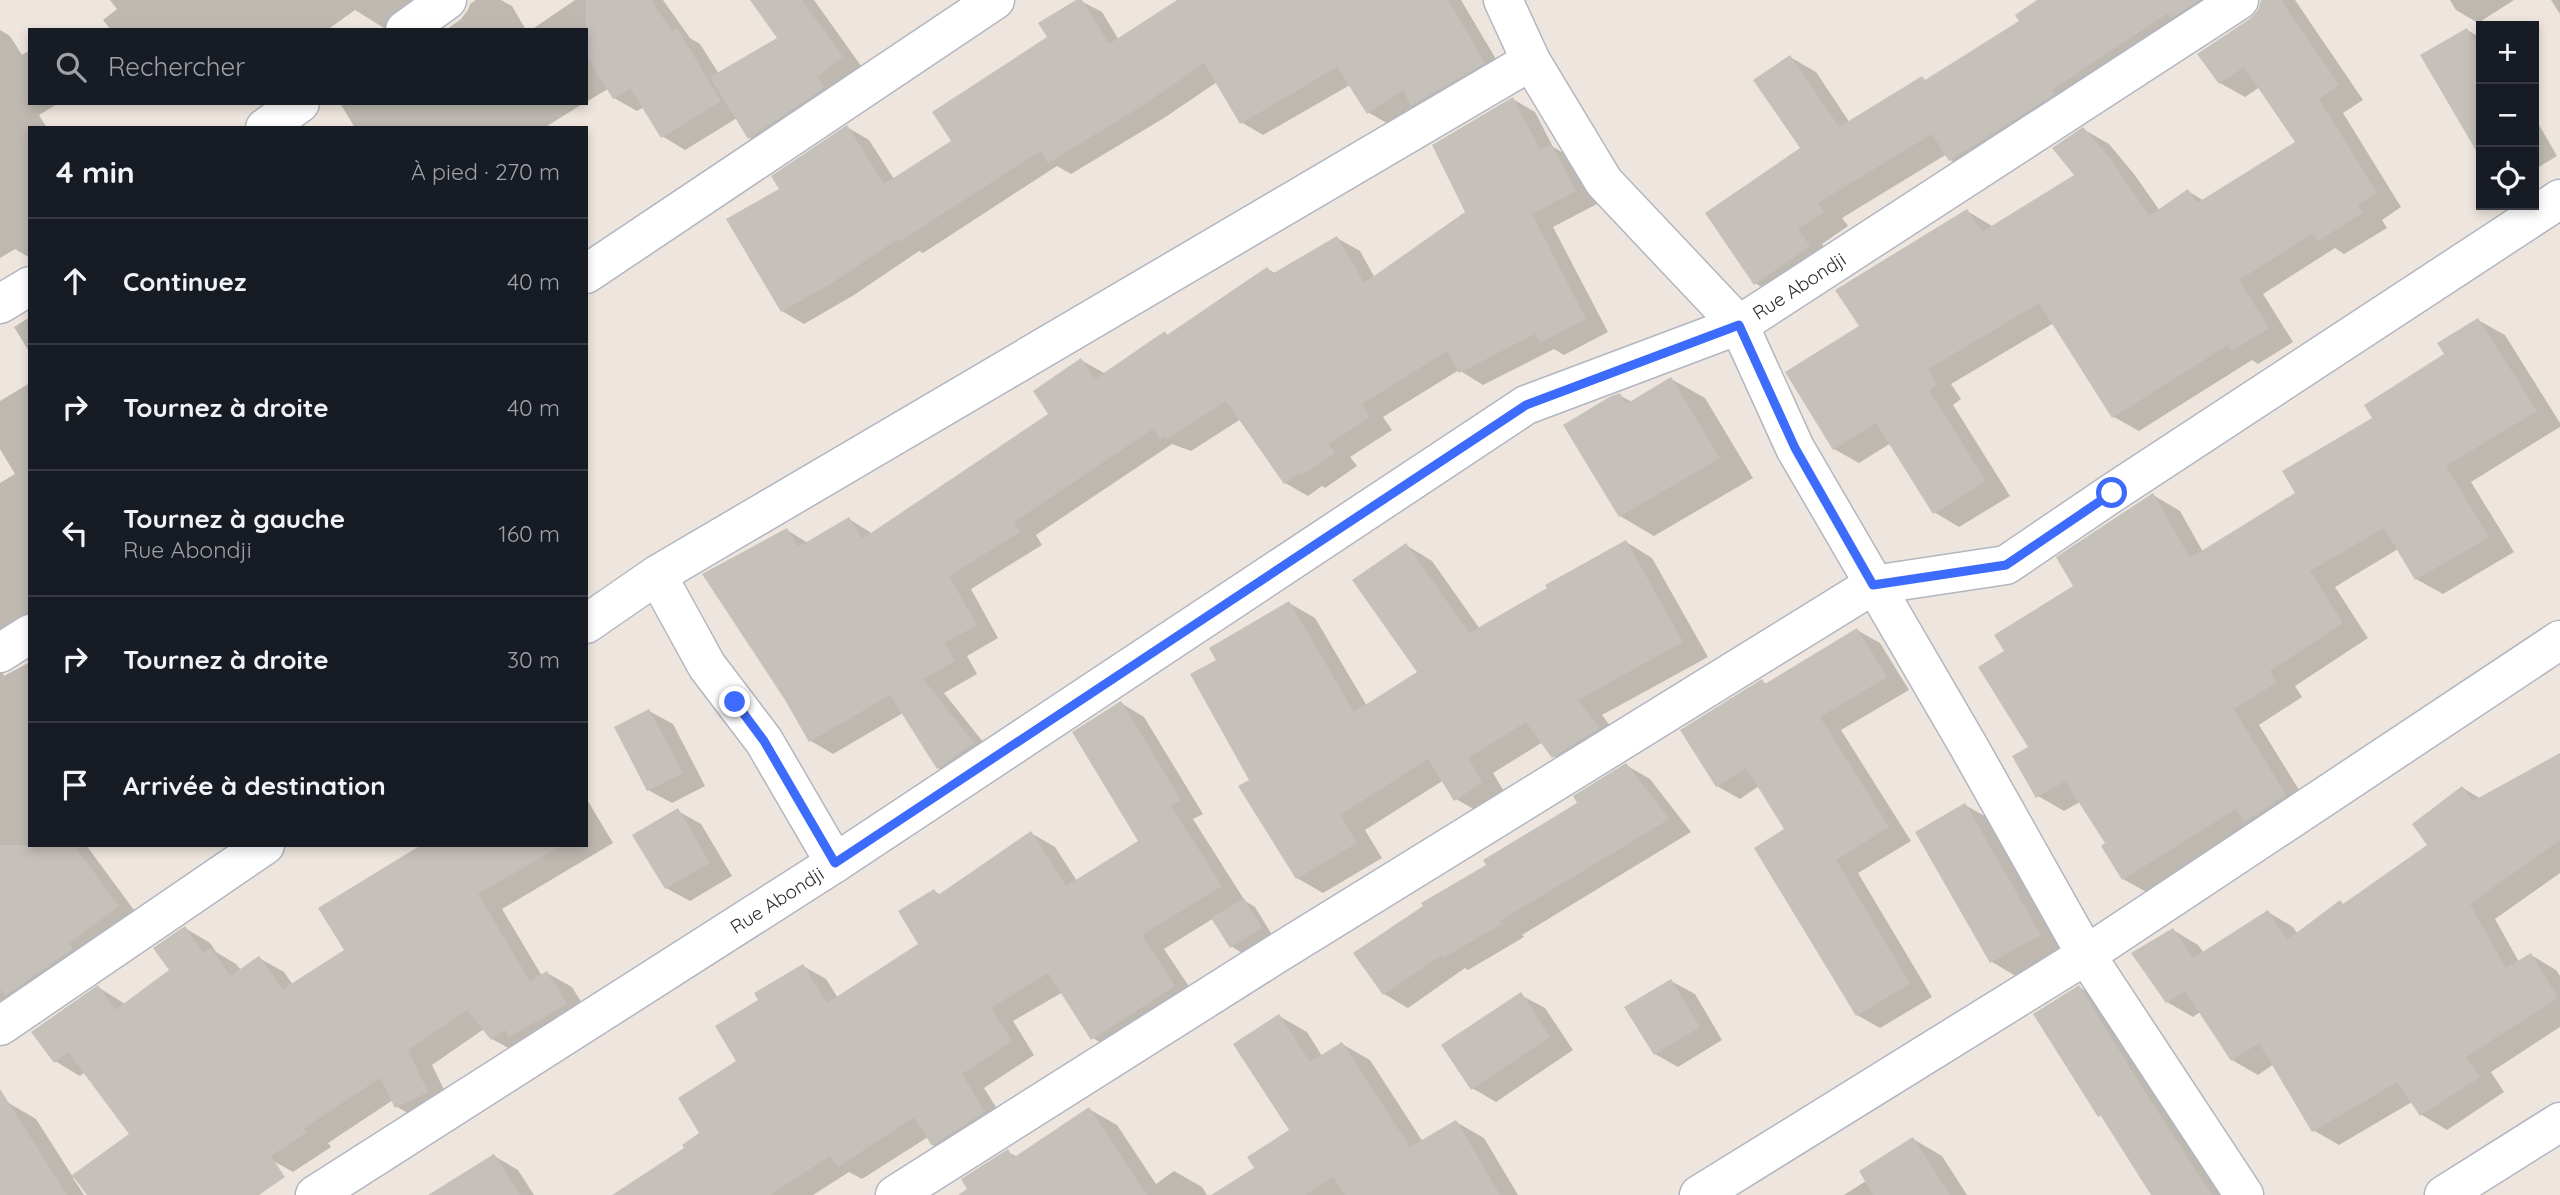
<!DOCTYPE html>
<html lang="fr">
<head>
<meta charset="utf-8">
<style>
	:root { --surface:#171b24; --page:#242831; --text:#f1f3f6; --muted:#9ea1a6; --line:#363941 }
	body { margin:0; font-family:Quicksand,sans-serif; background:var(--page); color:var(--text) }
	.controls { position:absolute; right:21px; top:21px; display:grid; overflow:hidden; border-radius:0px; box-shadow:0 4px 10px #0003 }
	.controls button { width:63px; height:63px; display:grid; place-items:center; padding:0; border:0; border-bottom:2px solid var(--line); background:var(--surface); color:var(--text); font:35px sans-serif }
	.stop { position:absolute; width:21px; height:21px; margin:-16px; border:5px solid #3d6cfc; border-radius:50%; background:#fff }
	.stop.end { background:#3d6cfc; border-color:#fff; box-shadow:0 2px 7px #0008 }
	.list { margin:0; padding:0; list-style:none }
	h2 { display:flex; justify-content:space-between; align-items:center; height:91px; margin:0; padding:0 28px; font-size:30px }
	h2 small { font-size:23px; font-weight:400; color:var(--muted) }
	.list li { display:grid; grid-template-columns:46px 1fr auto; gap:21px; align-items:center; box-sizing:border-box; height:126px; padding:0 28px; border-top:2px solid var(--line) }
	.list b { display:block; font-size:26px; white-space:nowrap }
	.list p { margin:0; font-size:23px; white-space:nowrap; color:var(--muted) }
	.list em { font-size:23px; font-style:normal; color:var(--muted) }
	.icon { flex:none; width:38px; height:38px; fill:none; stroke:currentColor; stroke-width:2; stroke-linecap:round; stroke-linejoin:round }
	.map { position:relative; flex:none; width:2560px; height:1195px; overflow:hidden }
	.search { position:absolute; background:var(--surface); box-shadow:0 4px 10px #0003; left:28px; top:28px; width:560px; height:77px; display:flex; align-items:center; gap:18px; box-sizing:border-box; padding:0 24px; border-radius:0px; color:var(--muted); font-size:26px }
	.panel { position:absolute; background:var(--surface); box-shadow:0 4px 10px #0003; left:28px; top:126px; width:560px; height:721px; border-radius:0px }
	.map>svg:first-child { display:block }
</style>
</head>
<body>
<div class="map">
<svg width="2560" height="1195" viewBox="0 0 2560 1195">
	<rect width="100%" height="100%" fill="#eee6de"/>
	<g fill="#0003">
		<polygon points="110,0 430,0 384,28 355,10 327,30 111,30 103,20 117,9"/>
		<polygon points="476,0 501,0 512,6 526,30 446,30 461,19 468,10 470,4"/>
		<polygon points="575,0 663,0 690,38 700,44 719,74 780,39 752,0 814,0 864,70 771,150 750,138 737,118 685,150 662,136 644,107 637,111 614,98 608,89 586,102 586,30 531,30"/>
		<polygon points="1079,0 1102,12 1119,40 1180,0 1461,0 1506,76 1390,125 1368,112 1350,85 1263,135 1241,122 1217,82 1164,118 1071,174 1057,166 923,253 919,251 854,295 804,324 782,311 782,189 847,127 869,140 894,179 954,142 1050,38"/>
		<polygon points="2041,0 2245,0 1975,174 1950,160 1947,154 1842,218 1848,226 1822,244 1834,261 1780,298 1755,283 1802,149 1790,57 1816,72 1850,123 1922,78 1927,81 2021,21"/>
		<polygon points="2262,0 2295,0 2363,100 2343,113 2401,207 2382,220 2387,228 2344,254 2335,248 2263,294 2293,342 2258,364 2252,360 2139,431 2114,417 2054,323 1951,384 1961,399 1953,405 2010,496 1959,527 1934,512 1891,443 1859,463 1834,449 1861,326 1967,211 1992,226 2076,175 2083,129 2109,144 2134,174 2160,211 2188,191 2204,201 2297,143 2260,87 2245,97 2220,83 2253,19 2260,10"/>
		<polygon points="2450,0 2514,0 2478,23 2456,10"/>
		<polygon points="2551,0 2560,0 2560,14"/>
		<polygon points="0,30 10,36 22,55 30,50 30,103 59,103 39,115 47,128 30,128 30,258 15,249 0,258"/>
		<polygon points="2467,30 2481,38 2481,156 2422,56"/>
		<polygon points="1513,99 1535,112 1553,147 1574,159 1597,204 1553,227 1608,332 1564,355 1554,349 1483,385 1459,370 1383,417 1392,430 1350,457 1357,466 1325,488 1322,486 1308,496 1285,483 1241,419 1191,451 1172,444 1036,535 1042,545 971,589 998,638 967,656 977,674 944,693 995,757 961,781 938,768 903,713 833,754 811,741 787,530 808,543 849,519 873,534 1051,414 1081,360 1104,373 1165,333 1169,336 1268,269 1276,274 1337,238 1360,251 1375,278 1468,213"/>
		<polygon points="340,103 584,103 544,128 355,128"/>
		<polygon points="2534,116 2557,156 2534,170"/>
		<polygon points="30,317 30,353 14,327"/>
		<polygon points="2478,320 2505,335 2560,423 2560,427 2471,482 2514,552 2443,594 2416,579 2398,549 2335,587 2368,638 2295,686 2302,697 2259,725 2312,811 2150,894 2123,879 2108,844 2080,802 2064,811 2038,796 2031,747 2006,651 2075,586 2153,495 2180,511 2203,552 2297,493 2375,419 2446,355"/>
		<polygon points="1671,379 1705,398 1753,478 1654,536 1620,516 1619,395 1632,402"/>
		<polygon points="30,383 30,637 2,669 4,676 30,662 30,845 86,845 142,921 0,1025 0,483 15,474 0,449 0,401"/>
		<polygon points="1626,542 1652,558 1708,657 1602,715 1624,744 1580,771 1553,756 1543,742 1493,773 1508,798 1482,814 1456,799 1444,780 1365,830 1382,858 1323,893 1297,878 1252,780 1218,661 1289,603 1315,618 1367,706 1419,673 1406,545 1432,561 1480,629"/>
		<polygon points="1857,630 1880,643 1909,690 1841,730 1911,841 1858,873 1932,997 1880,1028 1857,1015 1787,830 1759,786 1740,799 1717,786 1762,681 1768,685"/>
		<polygon points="1121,703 1144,717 1203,814 1193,819 1245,901 1255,907 1272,935 1242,953 1231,946 1214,918 1164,949 1198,1000 1116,1052 1093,1038 1063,992 1013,1021 1034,1055 984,1088 1008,1126 956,1158 933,1145 928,1137 862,1179 849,1172 813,1195 616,1195 687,1148 702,1134 739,1061 761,1000 803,966 826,979 838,998 921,944 934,891 941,895 1031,833 1055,847 1077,881 1140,842"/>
		<polygon points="649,711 673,724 705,786 672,803 648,790"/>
		<polygon points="2560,755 2560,873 2495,919 2519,962 2531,955 2556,970 2560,976 2560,1027 2491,1072 2504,1092 2447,1130 2422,1115 2412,1102 2339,1145 2313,1130 2274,1064 2258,1075 2232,1060 2200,1012 2193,1017 2167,1002 2173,930 2198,945 2204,953 2268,912 2293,927 2298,934 2344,905 2429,845 2463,788 2481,799"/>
		<polygon points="1626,765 1650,779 1691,832 1522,935 1524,937 1468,970 1465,968 1408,1008 1384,994 1488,865 1579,804"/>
		<polygon points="586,798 613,843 502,909 542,976 547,973 572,987 591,1018 517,1053 492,1039 484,1029 432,1065 452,1106 421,1121 396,1106 393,1100 328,1143 331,1147 293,1172 268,1158 239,1195 89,1195 76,1176 73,1178 84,1195 0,1195 0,1107 7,1102 36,1119 73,1177 132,1134 85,1072 80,1076 55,1061 98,987 125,1004 171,970 185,928 210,943 216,952 236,964 241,970 259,958 284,972 293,985 346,951 424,845 586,845"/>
		<polygon points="1965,805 1999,824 2073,955 2026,982 1992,962 1917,832"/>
		<polygon points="678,811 701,824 732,876 690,901 666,888"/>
		<polygon points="1671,981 1695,994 1722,1040 1678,1067 1655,1054"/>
		<polygon points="2079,987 2101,1000 2224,1195 2152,1195"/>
		<polygon points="1521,995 1545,1008 1573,1050 1496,1102 1472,1088"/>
		<polygon points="1279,1016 1307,1032 1322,1056 1342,1044 1370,1060 1423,1142 1456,1122 1484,1138 1518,1195 1215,1195 1257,1168 1291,1130"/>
		<polygon points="1089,1109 1117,1125 1156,1184 1174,1171 1202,1187 1207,1195 973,1195 1008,1152 1018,1157"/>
		<polygon points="1913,1139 1942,1156 1967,1195 1844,1195 1866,1181"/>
		<polygon points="494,1156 518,1170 534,1195 461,1195"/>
	</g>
	<g fill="#c6c0bb">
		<polygon points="586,0 651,0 672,31 677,28 721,101 661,138 630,88 613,99 586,55"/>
		<polygon points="750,0 802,0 843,57 817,77 824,88 748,139 710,77 777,38"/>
		<polygon points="1076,0 1082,0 1109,44 1177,0 1448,0 1485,63 1411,106 1403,90 1367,114 1337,67 1240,124 1204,63 1142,106 1048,163 1040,151 899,242 898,239 832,283 781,312 726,219 779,189 771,176 847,125 884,184 951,141 932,112 1047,37 1038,23"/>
		<polygon points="2037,0 2199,0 2171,18 2168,13 2052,90 2055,94 1949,161 1932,134 1818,203 1824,212 1798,229 1810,246 1754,285 1705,213 1800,148 1753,80 1790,55 1839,127 1922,76 1925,80 2019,21 2015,15"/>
		<polygon points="2261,0 2281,0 2339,85 2319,99 2377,193 2358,205 2363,213 2318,241 2313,233 2239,280 2269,328 2232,351 2228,345 2112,418 2039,303 1928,369 1937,385 1929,390 1986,481 1933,514 1876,423 1833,450 1785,372 1859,326 1835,290 1967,209 1982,232 2074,175 2052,148 2083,127 2109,157 2149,216 2188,189 2197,203 2295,142 2244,67 2219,84 2197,54 2251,18 2258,10"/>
		<polygon points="2467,28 2481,52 2481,159 2420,55"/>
		<polygon points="1513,97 1540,150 1551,144 1576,191 1532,214 1586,319 1540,343 1535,334 1459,373 1447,351 1362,404 1370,417 1329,444 1335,453 1301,476 1299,473 1284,484 1226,401 1167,439 1164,436 1160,438 1153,429 1014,522 1020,532 949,576 977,625 945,643 955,661 923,679 974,743 937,769 890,695 809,742 785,700 702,574 787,528 798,547 849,517 862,539 1048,414 1033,391 1081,358 1095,379 1165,331 1167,335 1267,267 1272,274 1337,236 1364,283 1465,212 1432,145"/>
		<polygon points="2478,318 2537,411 2446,466 2489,537 2415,580 2384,528 2310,571 2343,623 2270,671 2277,682 2234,709 2286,795 2244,822 2236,809 2122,880 2101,846 2105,843 2065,781 2036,798 2012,756 2028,747 1978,667 2004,651 1994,635 2073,586 2056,557 2153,493 2190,558 2295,493 2282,471 2372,418 2364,405 2444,354 2437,343"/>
		<polygon points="1671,377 1720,458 1619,517 1563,425 1611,396 1620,393 1626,404"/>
		<polygon points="1626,540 1683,642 1578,700 1600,728 1552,758 1526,722 1468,758 1483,782 1454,801 1428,759 1340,815 1357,843 1296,879 1238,786 1249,780 1190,674 1216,660 1209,648 1289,601 1354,712 1417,672 1352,580 1406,543 1469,633 1547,588 1545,585"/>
		<polygon points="1857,628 1887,677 1820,717 1889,827 1836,860 1910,984 1856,1016 1754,848 1784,829 1746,768 1716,787 1680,730 1762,679 1765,684"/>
		<polygon points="1121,701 1181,800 1171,806 1222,886 1142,935 1175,986 1091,1040 1048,973 991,1008 1012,1041 962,1074 985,1112 932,1146 914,1117 838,1167 830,1156 770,1195 612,1195 684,1148 682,1145 699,1133 678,1098 736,1061 715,1026 758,1000 754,993 803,964 827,1003 918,944 898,911 934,889 938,895 1031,831 1066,886 1138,841 1072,732"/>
		<polygon points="649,709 683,773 647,791 614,727"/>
		<polygon points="2560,753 2560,840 2470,904 2506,968 2531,953 2558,998 2466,1057 2480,1077 2420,1116 2397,1082 2312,1132 2259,1043 2231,1061 2185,991 2166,1003 2131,953 2173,928 2193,958 2268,910 2287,940 2340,900 2343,904 2427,845 2412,824 2462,786 2473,801"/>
		<polygon points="1626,763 1669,819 1500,921 1502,924 1443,958 1442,955 1383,995 1353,953 1423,906 1421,903 1486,865 1483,860 1577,803 1573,796"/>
		<polygon points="1965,803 2041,935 1990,963 1915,832"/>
		<polygon points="678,808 710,863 665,889 632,835"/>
		<polygon points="0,845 74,845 119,906 69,943 73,949 5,996 0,989"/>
		<polygon points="421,845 562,845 478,894 530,981 547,971 567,1004 509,1037 505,1030 491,1040 467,1010 408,1050 428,1092 395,1108 380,1078 304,1128 307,1132 271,1156 285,1177 259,1195 87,1195 72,1175 129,1134 68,1052 54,1063 31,1032 98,985 115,1010 169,970 153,948 185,926 203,953 211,948 230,976 259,956 283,989 344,950 318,908"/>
		<polygon points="1244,898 1262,928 1230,948 1211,918"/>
		<polygon points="1671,979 1700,1027 1654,1055 1624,1007"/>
		<polygon points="2079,985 2145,1092 2212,1195 2151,1195 2101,1116 2098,1117 2033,1014"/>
		<polygon points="1521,992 1550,1037 1471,1090 1441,1045"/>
		<polygon points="1279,1014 1310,1062 1342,1042 1410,1147 1456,1120 1500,1195 1345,1195 1333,1177 1305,1195 1211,1195 1254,1168 1247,1157 1289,1130 1233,1044"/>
		<polygon points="0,1089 67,1195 0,1195"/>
		<polygon points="1089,1107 1147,1195 958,1195 967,1189 961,1179 1008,1149 1013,1158"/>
		<polygon points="1913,1137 1950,1195 1873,1195 1859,1171"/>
		<polygon points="494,1154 520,1195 428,1195"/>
	</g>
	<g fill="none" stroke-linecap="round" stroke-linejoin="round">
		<defs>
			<g id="minor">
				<polyline points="1503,0 1531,61 1604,182 1739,325 1795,448 1969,747 2086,955 2244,1195"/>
				<polyline points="405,30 447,0"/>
				<polyline points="265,128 300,103"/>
				<polyline points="586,274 995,0"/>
				<polyline points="0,304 30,286"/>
				<polyline points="657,575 707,666 764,741 835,863"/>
				<polyline points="586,624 657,575 1531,61"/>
				<polyline points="0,653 30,634"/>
				<polyline points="0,1026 265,845"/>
				<path id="s1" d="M315,1195l520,-332 691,-458 213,-80 500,-325"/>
				<polyline points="895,1195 1273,956 1873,585 2006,565 2112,493 2560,199"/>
				<polyline points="1699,1195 2086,955 2560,640"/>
				<polyline points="2444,1195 2560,1122"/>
			</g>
		</defs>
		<use href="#minor" stroke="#b2b6c0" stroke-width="41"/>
		<use href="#minor" stroke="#fff" stroke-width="38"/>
	</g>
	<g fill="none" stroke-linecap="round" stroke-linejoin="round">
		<polyline stroke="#3d6cfc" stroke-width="9" points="735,702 764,741 835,863 1526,405 1739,325 1795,448 1873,585 2006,565 2112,493"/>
	</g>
	<g text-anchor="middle" stroke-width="5" stroke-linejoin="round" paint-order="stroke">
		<g font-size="19" fill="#2c2c2c" stroke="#fff">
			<text dy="7" stroke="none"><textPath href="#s1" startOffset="1745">Rue Abondji</textPath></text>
			<text dy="7" stroke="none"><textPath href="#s1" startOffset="548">Rue Abondji</textPath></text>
		</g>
	</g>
</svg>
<div class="controls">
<button>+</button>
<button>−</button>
<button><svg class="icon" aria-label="locate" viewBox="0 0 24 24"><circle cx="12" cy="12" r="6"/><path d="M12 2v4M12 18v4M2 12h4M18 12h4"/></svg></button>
</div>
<div class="stop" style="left:2112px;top:493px"></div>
<div class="stop end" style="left:735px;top:702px"></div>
<div class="search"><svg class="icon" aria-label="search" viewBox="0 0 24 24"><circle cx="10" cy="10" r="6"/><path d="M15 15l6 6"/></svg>Rechercher</div>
<section class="panel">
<h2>4 min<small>À pied · 270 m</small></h2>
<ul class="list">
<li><svg class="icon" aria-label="ahead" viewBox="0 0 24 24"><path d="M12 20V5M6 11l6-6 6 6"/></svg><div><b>Continuez</b></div><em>40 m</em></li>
<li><svg class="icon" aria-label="right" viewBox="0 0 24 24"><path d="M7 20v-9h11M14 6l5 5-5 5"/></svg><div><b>Tournez à droite</b></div><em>40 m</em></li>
<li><svg class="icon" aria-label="left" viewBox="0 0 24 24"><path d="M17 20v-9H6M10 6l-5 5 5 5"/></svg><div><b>Tournez à gauche</b><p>Rue Abondji</p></div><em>160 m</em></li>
<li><svg class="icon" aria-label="right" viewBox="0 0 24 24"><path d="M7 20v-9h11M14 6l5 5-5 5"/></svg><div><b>Tournez à droite</b></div><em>30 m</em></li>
<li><svg class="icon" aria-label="arrive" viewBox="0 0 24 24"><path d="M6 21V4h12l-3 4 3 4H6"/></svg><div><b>Arrivée à destination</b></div></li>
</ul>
</section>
</div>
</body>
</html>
